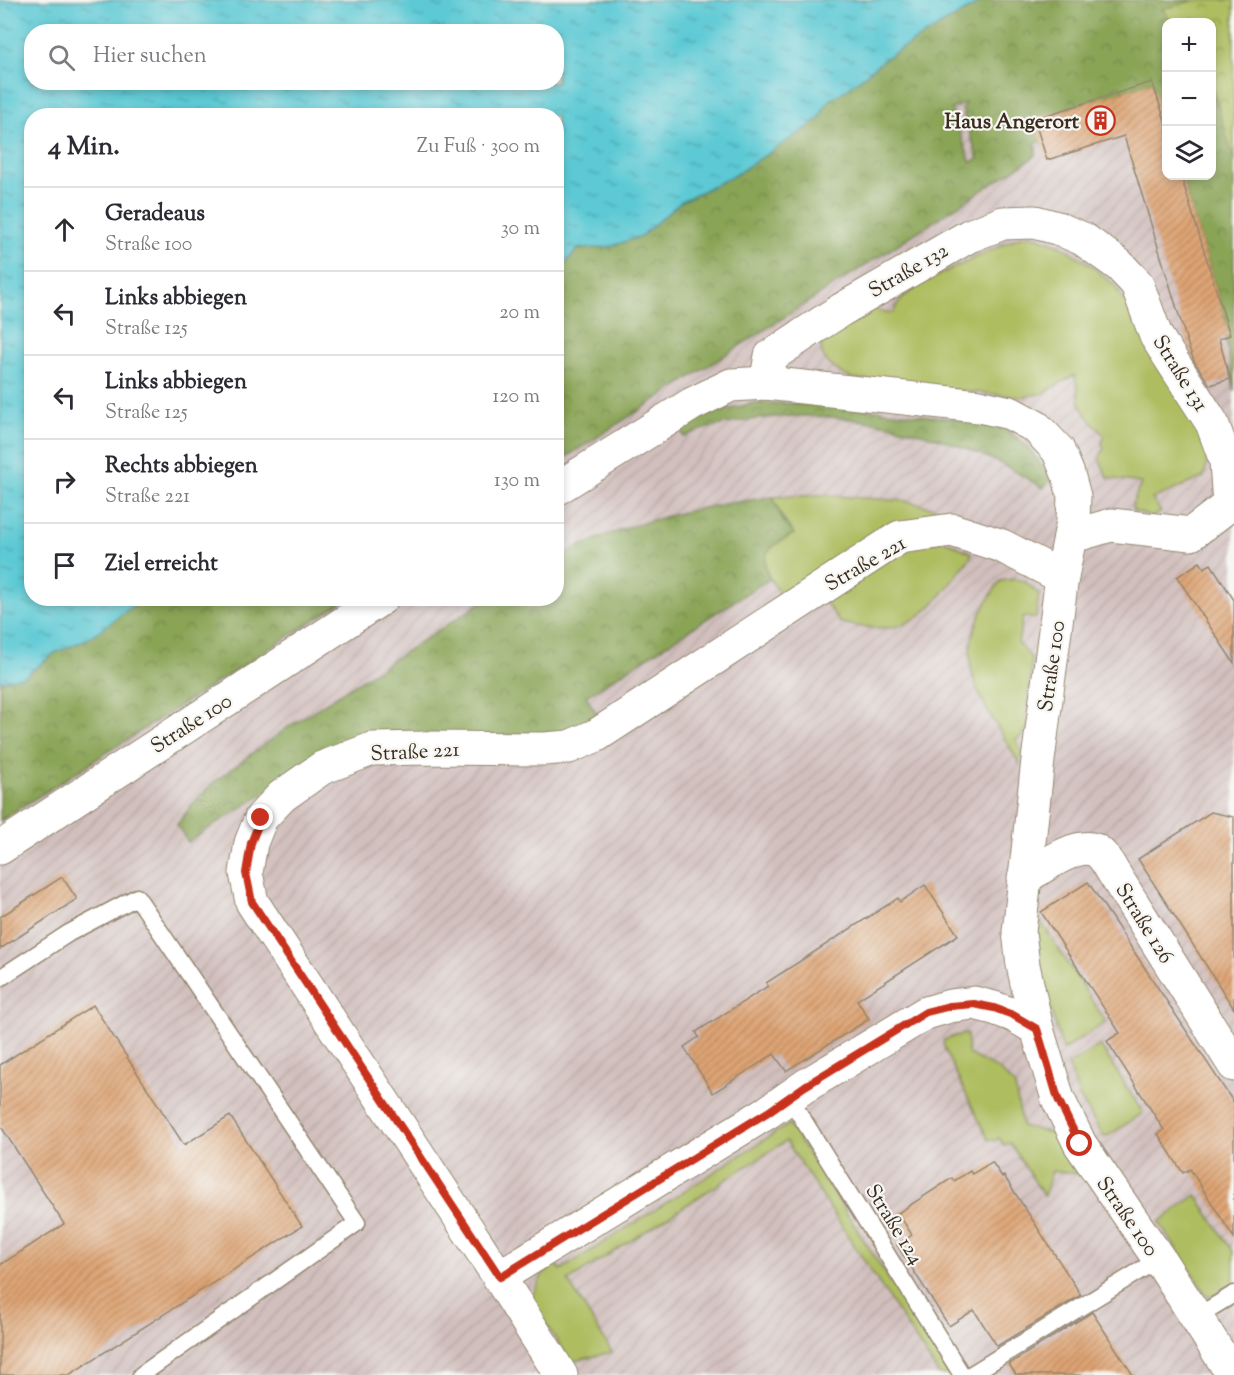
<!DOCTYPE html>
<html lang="de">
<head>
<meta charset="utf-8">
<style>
	:root { --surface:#fff; --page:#f7f7f7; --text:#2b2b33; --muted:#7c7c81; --line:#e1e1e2 }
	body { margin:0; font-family:"Sorts Mill Goudy",serif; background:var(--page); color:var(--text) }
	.controls { position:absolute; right:18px; top:18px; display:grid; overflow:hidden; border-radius:12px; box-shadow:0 3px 9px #0003 }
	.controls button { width:54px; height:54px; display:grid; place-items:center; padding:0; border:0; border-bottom:2px solid var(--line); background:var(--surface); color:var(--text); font:30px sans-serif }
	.stop { position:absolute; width:18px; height:18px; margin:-14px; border:4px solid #c8321e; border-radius:50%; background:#fff }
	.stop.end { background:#c8321e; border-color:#fff; box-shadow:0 2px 6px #0008 }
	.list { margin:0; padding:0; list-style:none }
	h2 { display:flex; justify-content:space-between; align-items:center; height:78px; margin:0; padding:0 24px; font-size:26px }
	h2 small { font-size:20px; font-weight:400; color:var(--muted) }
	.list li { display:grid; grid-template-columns:39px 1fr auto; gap:18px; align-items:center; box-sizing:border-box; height:84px; padding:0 24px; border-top:2px solid var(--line) }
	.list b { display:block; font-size:22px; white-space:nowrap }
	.list p { margin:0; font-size:20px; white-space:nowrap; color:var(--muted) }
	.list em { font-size:20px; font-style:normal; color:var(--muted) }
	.icon { flex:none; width:33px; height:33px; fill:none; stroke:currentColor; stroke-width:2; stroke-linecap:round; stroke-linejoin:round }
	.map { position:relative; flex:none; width:1234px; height:1375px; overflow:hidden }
	.search { position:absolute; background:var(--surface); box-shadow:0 3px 9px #0003; left:24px; top:24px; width:540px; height:66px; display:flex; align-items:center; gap:15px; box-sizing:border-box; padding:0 21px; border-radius:24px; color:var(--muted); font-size:22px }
	.panel { position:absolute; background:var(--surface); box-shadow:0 3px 9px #0003; left:24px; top:108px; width:540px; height:498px; border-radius:24px }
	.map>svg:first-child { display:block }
</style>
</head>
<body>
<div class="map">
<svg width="1234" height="1375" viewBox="0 0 1234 1375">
	<defs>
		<pattern id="industrial-furrows" width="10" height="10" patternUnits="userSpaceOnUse" patternTransform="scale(1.5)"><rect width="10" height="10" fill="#d1bfbd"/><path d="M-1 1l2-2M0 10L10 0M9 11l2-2" fill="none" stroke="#b4a4a2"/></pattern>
		<pattern id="forest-crowns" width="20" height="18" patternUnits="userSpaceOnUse" patternTransform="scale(1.5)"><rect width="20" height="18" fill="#8aa456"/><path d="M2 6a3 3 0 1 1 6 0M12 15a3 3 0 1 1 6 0" fill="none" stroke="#728647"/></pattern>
		<pattern id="park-crowns" width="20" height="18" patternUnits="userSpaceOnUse" patternTransform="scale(1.5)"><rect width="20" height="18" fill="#aebd60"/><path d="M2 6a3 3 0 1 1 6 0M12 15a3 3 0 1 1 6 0" fill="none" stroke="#8f9a4f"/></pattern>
		<pattern id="water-ripples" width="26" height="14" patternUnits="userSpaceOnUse" patternTransform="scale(1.5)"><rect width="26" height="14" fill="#5cc9d4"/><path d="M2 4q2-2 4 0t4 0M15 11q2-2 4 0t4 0" fill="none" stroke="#4da3ab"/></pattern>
		<pattern id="building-hatch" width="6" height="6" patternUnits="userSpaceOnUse" patternTransform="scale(1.5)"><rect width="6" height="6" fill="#dea474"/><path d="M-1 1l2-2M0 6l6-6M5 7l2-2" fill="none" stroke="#b5865f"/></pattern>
	</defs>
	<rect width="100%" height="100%" fill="#f6f6f2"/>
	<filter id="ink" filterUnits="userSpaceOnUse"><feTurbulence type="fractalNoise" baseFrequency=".0167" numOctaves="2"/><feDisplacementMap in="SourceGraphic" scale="12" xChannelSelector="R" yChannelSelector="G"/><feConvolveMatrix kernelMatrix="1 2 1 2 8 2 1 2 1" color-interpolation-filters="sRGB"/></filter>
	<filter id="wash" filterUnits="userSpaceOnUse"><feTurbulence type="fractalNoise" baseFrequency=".008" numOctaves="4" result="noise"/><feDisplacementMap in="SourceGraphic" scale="24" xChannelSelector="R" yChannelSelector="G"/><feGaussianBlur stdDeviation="1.35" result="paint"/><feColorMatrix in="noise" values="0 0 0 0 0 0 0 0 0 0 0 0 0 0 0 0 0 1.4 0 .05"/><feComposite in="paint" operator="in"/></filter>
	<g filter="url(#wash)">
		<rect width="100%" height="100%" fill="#ede1c2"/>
		<polygon fill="url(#industrial-furrows)" points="1166,22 1166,176 1212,176 1234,161 1234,1375 0,1375 0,778 286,599 556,598 557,412 951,109"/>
		<g fill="#aebd60" stroke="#74743f" stroke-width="1.5">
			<path d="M1031,235l29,10 31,20 24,21 55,89 39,77 -5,25 -52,22 9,13 -9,5 -18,-6 -2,-6 9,-22 -33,-5 -9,-20 5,-9 -2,-6 2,-8c-5,-5 -23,-25 -24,-31 -3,-12 0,-15 -6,-29l-30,18 -23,4 -168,-18c-14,-6 -43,-23 -27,-41 12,-12 29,-22 42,-33l12,6 13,2 6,-11 20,-18 100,-47z"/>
			<path d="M823,495l83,6 53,13v3c-17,-2 -35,-1 -51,4l-125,77c-10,-14 -29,-37 -11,-52 5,-5 15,-8 21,-12l-12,-19 -8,-18z"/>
			<path d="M943,540l29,13 -2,5c-22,27 -44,67 -84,70 -15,1 -31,-3 -46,-5l-16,-23 80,-52z"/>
			<path d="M1014,579l10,2 15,13 -3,24 -13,-1 -5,26 14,16 -6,58c3,12 0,16 -10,23l6,12 -3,11c-43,-74 -75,-101 -19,-182z"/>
			<path d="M1039,919l67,103 -43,28c-13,-42 -28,-87 -24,-131z"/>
			<polygon points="967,1034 968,1054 998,1069 1015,1086 1022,1126 1055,1134 1079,1173 1052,1171 1044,1196 1010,1143 1004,1145 999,1138 995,1141 988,1139 948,1057 943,1044 944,1040 955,1036"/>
			<polygon points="1100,1045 1143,1113 1109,1135 1104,1137 1079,1096 1068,1065"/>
			<polygon points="789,1124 951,1375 939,1375 786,1141 568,1281 612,1352 571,1362 530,1300 543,1274 555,1263 561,1270"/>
			<polygon points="1196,1195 1234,1253 1234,1282 1211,1296 1207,1296 1159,1222"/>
		</g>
		<g fill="url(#forest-crowns)" stroke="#62673a" stroke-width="1.5" fill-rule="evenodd">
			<path d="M984,0h240l10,99v292l-8,-54 4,-2 -49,-159h31v-154h-46v104l-14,-44 -117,37 7,22 -7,2 1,11 -5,5 -474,304 -1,-191 22,-23 32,-2 31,-11 41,-35 53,-26 85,-57 4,-10 7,-9 15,-9 41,-33zM965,103l-3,6 16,50 -7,4 -20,-54z"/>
			<path d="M754,403l69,1 168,19c31,13 44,29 60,58l-8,7c-17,-10 -34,-21 -52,-29 -71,-32 -149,-49 -227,-41 -28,4 -54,7 -80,19l-4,-9 17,-11z"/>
			<path d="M773,497l9,22 12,15c-22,12 -36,16 -25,45l-183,117 13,22 -21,13 -242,16 -148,95 -11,-17 15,-21 22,-22 74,-55 199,-128 69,-1 1,-40c66,-36 142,-52 216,-61z"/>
			<polygon points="142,599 347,599 0,821 0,681 25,676 55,653 85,640 101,630"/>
		</g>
		<polygon fill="url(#park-crowns)" stroke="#74743f" stroke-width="1.5" points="1195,0 1234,0 1234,161 1212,86 1212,22 1172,22 1162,9"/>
		<path fill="url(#water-ripples)" stroke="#4c7a79" stroke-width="1.5" fill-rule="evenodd" d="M0,0h984l-97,57 -41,33 -15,9 -7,9 -4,10 -13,10 -72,47 -53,26 -41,35 -31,11 -32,2 -21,23 -1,-156h-524v482l110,1 -41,31 -16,10 -30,13 -30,23 -25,5zM32,32h524v50h-524z"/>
		<g id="blocks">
			<g fill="url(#building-hatch)">
				<polygon points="1152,82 1167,126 1167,176 1181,176 1230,335 1219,339 1230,379 1210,385 1194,361 1189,348 1124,136 1047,160 1034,119"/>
				<polygon points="1200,562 1204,568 1211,564 1234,600 1234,663 1177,577"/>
				<polygon points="1211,812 1234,817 1234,1009 1138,859"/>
				<polygon points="62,877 77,899 0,949 0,917"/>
				<polygon points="1088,882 1234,1103 1234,1238 1190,1169 1183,1173 1158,1134 1164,1130 1107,1041 1120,1033 1041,912"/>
				<polygon points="925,885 958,935 857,1000 869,1019 786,1071 774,1054 713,1093 684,1047 699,1037 696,1032 768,986 766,983 898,898 900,902"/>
				<polygon points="93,1005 184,1145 230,1116 302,1226 69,1375 0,1375 0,1265 64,1224 0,1125 0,1065"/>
				<polygon points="992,1162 1002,1177 1004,1176 1081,1295 997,1346 974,1310 949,1326 897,1245 912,1235 898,1213 952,1178 954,1181 970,1171 972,1174"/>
				<polygon points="1092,1312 1133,1375 1016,1375 1009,1364"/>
			</g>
		</g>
	</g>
	<g filter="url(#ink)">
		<use href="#blocks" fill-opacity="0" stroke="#948670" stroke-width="1.5"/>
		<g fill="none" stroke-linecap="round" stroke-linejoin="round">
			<defs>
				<g id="service">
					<polyline points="0,978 69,933 137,897 357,1223 141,1375"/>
					<polyline points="789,1097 962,1375"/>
					<polyline points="1196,1317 1234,1294"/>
					<polyline points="970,1375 1159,1259"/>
				</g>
				<g id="minor">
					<polyline points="766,383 771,356 841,310 969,236 1003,223 1035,222 1057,228 1083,239 1119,265 1137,284 1156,336 1212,423 1226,461 1229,505 1191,534 1111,525 1070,537"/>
					<polyline points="556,489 692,404 731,385 766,383 979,406 1010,413 1036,427 1058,450 1068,474 1074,496 1073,521 1062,577 1038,760 1019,932 1023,965 1037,1029 1058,1099 1080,1144 1159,1259 1233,1375"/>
					<polyline points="0,848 382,598"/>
					<path d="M1024,878c16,-9 52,-36 71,-28 8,4 14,15 18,22l121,193"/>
					<polyline points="499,1277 768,1112 805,1086 926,1013 950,1006 974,1003 994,1008 1013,1015 1037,1029"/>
					<polyline points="561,1375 499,1277 252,902 246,873 251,843 261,818 282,796 322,768 372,749 429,748 544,749 569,747 597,735 900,537 952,530 1002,546 1062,577"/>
				</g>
			</defs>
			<use href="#service" stroke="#948670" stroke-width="19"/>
			<use href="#minor" stroke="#948670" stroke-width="35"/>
			<use href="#service" stroke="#fff" stroke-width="16"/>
			<use href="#minor" stroke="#fff" stroke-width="33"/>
		</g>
	</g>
	<g fill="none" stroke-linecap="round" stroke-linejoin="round" filter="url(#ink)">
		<polyline stroke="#c8321e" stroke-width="8" points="261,818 251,843 246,873 252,902 500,1277 768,1112 805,1086 926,1012 950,1006 974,1004 994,1008 1013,1015 1037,1029 1058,1099 1080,1144"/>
	</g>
	<defs>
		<symbol id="building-ring" viewBox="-11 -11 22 22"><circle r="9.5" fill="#f6f6f2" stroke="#c8321e" stroke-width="1.5"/><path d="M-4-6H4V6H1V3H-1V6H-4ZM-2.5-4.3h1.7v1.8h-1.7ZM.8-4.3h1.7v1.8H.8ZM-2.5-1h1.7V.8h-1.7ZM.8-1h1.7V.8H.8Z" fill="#c8321e"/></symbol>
	</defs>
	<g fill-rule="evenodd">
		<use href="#building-ring" x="1084" y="104" width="33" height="33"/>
	</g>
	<g text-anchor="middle" stroke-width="4.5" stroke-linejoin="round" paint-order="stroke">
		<g font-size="21" font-weight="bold" fill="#3b2a1e" stroke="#f6f6f2" text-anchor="end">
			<text x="1079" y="128">Haus Angerort</text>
		</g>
		<g font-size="21" fill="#3b2a1e" stroke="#f6f6f2">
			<text transform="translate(908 270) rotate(-30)" y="7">Straße 132</text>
			<text transform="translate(1181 373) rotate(58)" y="7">Straße 131</text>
			<text transform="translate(865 563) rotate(-30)" y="7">Straße 221</text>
			<text transform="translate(1051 666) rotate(-82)" y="7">Straße 100</text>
			<text transform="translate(191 723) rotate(-33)" y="7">Straße 100</text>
			<text transform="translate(415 751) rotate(-3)" y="7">Straße 221</text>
			<text transform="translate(1145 923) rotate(58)" y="7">Straße 126</text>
			<text transform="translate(1128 1216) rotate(55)" y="7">Straße 100</text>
			<text transform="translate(895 1224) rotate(58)" y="7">Straße 124</text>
		</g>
	</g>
</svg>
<div class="controls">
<button>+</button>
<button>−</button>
<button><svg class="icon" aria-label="layers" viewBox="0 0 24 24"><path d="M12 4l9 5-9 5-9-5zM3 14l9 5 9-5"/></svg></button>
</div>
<div class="stop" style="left:1080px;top:1144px"></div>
<div class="stop end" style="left:261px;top:818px"></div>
<div class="search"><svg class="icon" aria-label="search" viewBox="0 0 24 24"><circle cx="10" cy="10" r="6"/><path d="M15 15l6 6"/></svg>Hier suchen</div>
<section class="panel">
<h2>4 Min.<small>Zu Fuß · 300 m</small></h2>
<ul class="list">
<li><svg class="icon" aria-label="ahead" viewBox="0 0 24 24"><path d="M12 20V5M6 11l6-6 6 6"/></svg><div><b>Geradeaus</b><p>Straße 100</p></div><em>30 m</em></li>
<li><svg class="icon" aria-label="left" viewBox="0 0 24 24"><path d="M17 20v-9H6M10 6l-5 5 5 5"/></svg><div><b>Links abbiegen</b><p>Straße 125</p></div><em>20 m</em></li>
<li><svg class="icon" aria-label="left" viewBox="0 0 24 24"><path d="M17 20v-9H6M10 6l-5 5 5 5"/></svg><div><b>Links abbiegen</b><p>Straße 125</p></div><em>120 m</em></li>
<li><svg class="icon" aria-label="right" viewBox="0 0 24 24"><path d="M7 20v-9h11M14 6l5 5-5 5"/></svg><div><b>Rechts abbiegen</b><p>Straße 221</p></div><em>130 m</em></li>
<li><svg class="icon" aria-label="arrive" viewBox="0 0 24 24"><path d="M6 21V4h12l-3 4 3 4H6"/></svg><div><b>Ziel erreicht</b></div></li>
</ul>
</section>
</div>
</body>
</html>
